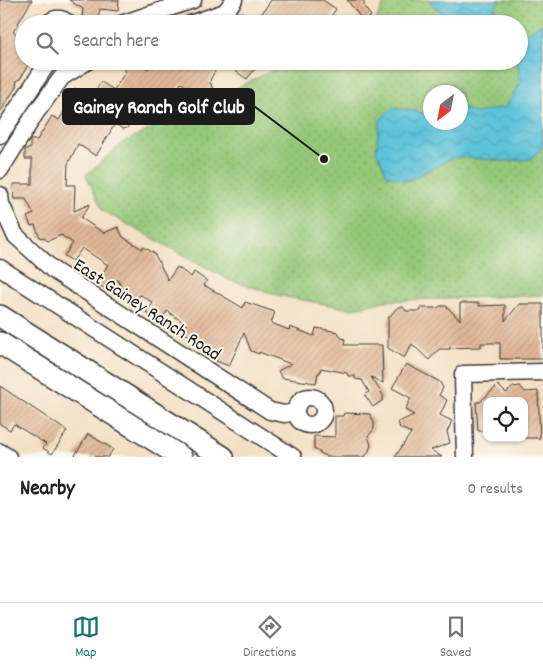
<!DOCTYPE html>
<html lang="en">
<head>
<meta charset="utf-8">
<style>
	:root { --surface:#fff; --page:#f6f6f6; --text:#202124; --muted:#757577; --line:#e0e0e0; --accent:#0f766e }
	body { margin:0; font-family:Dekko,sans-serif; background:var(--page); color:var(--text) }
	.controls { position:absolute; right:15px; bottom:15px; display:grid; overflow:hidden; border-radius:10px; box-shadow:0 1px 4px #0004 }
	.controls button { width:45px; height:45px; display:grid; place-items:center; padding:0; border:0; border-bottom:1px solid var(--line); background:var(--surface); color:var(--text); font:25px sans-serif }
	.compass { position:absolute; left:423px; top:85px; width:45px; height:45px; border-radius:50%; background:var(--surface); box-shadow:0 1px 4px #0004; rotate:212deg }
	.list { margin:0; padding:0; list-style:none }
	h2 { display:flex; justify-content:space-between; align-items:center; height:65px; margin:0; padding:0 20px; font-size:21px }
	h2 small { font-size:16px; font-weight:400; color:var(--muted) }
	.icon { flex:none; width:28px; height:28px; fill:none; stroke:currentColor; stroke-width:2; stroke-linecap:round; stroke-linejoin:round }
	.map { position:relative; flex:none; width:543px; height:457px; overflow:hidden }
	.search { position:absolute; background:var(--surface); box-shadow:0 1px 4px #0004; left:15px; right:15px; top:15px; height:55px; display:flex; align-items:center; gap:12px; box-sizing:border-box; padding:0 18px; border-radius:28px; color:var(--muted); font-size:19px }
	.sheet { height:145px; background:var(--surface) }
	nav { display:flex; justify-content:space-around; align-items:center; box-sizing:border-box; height:70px; border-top:1px solid var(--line); background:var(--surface); font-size:14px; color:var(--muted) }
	nav a { display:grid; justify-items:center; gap:2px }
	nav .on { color:var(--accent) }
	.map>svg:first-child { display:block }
</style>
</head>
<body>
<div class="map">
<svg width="543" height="457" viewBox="0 0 543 457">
	<defs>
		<pattern id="grass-dots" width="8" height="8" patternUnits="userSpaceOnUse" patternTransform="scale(1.25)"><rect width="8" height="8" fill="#96c879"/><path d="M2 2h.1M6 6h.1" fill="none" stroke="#81ab68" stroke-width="1.8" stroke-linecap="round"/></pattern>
		<pattern id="water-waves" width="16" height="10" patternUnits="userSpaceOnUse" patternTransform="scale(1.25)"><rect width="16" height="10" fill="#5dc3da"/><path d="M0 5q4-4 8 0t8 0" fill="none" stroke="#50a7ba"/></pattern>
		<pattern id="building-hatch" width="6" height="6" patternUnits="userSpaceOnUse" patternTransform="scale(1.25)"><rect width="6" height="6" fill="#e0b797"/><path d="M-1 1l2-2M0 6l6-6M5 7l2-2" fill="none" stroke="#c09d82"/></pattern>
	</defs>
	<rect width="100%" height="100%" fill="#fbf7ec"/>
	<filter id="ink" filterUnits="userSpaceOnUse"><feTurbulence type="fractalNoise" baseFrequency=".02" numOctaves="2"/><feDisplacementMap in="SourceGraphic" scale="10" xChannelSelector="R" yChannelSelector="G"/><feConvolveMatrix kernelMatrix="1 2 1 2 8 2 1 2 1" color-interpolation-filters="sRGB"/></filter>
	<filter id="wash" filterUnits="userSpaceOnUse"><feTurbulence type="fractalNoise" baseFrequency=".0096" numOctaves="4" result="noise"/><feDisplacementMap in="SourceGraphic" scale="20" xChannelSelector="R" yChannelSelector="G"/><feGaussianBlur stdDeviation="1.12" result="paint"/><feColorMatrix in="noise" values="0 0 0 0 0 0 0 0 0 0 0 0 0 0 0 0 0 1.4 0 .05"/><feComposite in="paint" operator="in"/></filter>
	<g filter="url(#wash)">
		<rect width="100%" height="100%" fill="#f3dfc3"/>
		<path fill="url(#grass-dots)" stroke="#59724a" fill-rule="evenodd" d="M386,0h157v295l-159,6 -32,8 -71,-13 -52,-16 -126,-69 -17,-36 38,-33 164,-79 14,-2h217v-37h-148l4,-2zM430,92h30v30h-30z"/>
		<g fill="url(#water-waves)" stroke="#3c707b">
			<path d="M429,0h72l-6,7 1,17h-39c-8,-10 -22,-13 -28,-24z"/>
			<polygon points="539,25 543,25 543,146 531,159 508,161 455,157 407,181 387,175 376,150 380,120 392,108 411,110 430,115 430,122 460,122 461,107 475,113 506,107 520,83 517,61 519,61 519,38"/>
		</g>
		<g id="blocks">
			<g fill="url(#building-hatch)">
				<polygon points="0,0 32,0 13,32 24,38 24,63 28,65 20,79 17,80 16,87 0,112"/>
				<polygon points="69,0 119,0 118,11 100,9 97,21 93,20 93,22 86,21 82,16 83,9"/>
				<polygon points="271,0 323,0 336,9 326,24 233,24 241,12 256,22"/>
				<polygon points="347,0 364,0 364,7 371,16 364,22"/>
				<polygon points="113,61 137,61 148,69 153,61 171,61 182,68 186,61 261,61 247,79 221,61 211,78 210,82 214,92 211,102 181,83 168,102 171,104 164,116 143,103 127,128 123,129 115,124 96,156 78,144 68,164 67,185 75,185 74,211 90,204 81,218 104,233 118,227 123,237 142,249 144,247 154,253 168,280 177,267 191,277 194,272 207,281 204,285 243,308 245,302 275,312 271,323 289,330 290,327 314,336 316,328 338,332 341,338 345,339 344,345 382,345 383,383 371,377 383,395 383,400 373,407 365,395 369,392 362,380 355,379 355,376 348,376 347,373 321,368 320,373 318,373 316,383 282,378 278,371 291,364 259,352 259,354 251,351 244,333 229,366 216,361 219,353 183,332 187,325 167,311 160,322 146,313 153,303 141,295 132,300 129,296 126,295 117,279 109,291 96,283 108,265 82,248 73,261 64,256 73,243 61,235 48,241 43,237 40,238 35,225 31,226 27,217 34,214 26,199 14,199 13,184 32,184 32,159 25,159 25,149 30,149 30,140 37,140 52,116 59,120 71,101 68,99 75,88 85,94 86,93 92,96 101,82 114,90 126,71"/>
				<polygon points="460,303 479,303 479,306 505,305 505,321 519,304 543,304 543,359 500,359 500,343 481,343 481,347 449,348 450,349 439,349 429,360 412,344 404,358 388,348 388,318 398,307 403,307 406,311 421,311 421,308 438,308 440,306 446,306 460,320"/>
				<polygon points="406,364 440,382 443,388 439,395 447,400 440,415 452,421 447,432 450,443 431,450 442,457 395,457 411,433 400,428 398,422 414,415 405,410 411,398 392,388"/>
				<polygon points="498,385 506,393 513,387 520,386 525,392 538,391 540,438 524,438 524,401 487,401 487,431 478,431 476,402 480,402"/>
				<polygon points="0,386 67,431 52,454 43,448 46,444 14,424 10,430 0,424"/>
				<polygon points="344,413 370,414 374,423 374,429 368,436 371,445 368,453 364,457 327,457 314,449 314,436 335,437 335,416 343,416"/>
				<polygon points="88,434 113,449 108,457 74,457"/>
			</g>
		</g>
	</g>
	<g filter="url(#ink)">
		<use href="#blocks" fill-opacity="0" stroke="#3c3935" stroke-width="1"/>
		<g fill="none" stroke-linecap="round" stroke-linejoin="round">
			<defs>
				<g id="minor">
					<path d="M48,24c6,-7 14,-7 21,0"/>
					<polyline points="121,24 193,0"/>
					<polyline points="190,24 225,12 234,0"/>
					<polyline points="0,135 49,61"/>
					<polyline points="0,170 35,114 62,77 88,61"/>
					<polyline points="0,195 1,204 15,235 53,270 270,411 284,414 296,412"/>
					<polyline points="0,268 293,457"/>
					<circle cx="310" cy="411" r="14"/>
					<polyline points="0,452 8,457"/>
					<polyline points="465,457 463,374 543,372"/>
				</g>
				<g id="major">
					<polyline points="0,316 223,457"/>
					<polyline points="0,343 181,457"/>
				</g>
			</defs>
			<use href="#minor" stroke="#3c3935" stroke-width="19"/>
			<use href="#major" stroke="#3c3935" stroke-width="24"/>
			<use href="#minor" stroke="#fff" stroke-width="16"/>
			<use href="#major" stroke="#fff" stroke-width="21"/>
		</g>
	</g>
	<g text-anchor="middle" stroke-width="4" stroke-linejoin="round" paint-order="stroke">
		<g font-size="19" fill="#1c1c1c" stroke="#fbf7ec">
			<text transform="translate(148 308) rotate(33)" y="7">East Gainey Ranch Road</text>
		</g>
	</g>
	<path fill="none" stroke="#1c1c1c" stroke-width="2" d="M324 159L254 106"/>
	<circle fill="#1c1c1c" stroke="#fbf7ec" stroke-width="2" cx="324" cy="159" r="5"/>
	<rect fill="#1c1c1c" stroke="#1c1c1c" stroke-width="2" x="63" y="89" width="191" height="35" rx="5"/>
	<g font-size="20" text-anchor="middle" font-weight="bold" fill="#fff">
		<text x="159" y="113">Gainey Ranch Golf Club</text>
	</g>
</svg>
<div class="controls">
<button><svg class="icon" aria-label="locate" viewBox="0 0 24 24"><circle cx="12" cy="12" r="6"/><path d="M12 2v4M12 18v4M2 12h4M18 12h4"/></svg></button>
</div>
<svg class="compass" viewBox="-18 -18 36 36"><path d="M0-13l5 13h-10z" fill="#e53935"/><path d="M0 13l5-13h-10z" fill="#757577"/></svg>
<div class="search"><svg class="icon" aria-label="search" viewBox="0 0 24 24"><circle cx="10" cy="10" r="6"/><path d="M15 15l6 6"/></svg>Search here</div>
</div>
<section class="sheet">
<h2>Nearby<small>0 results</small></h2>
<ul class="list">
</ul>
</section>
<nav>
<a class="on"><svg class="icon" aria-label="map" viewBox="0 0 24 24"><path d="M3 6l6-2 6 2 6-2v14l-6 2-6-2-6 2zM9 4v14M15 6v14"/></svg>Map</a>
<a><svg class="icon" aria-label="directions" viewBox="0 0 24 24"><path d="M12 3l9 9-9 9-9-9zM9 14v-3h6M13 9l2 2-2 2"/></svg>Directions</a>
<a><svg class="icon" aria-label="saved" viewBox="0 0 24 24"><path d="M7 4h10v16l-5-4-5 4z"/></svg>Saved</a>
</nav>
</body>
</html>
